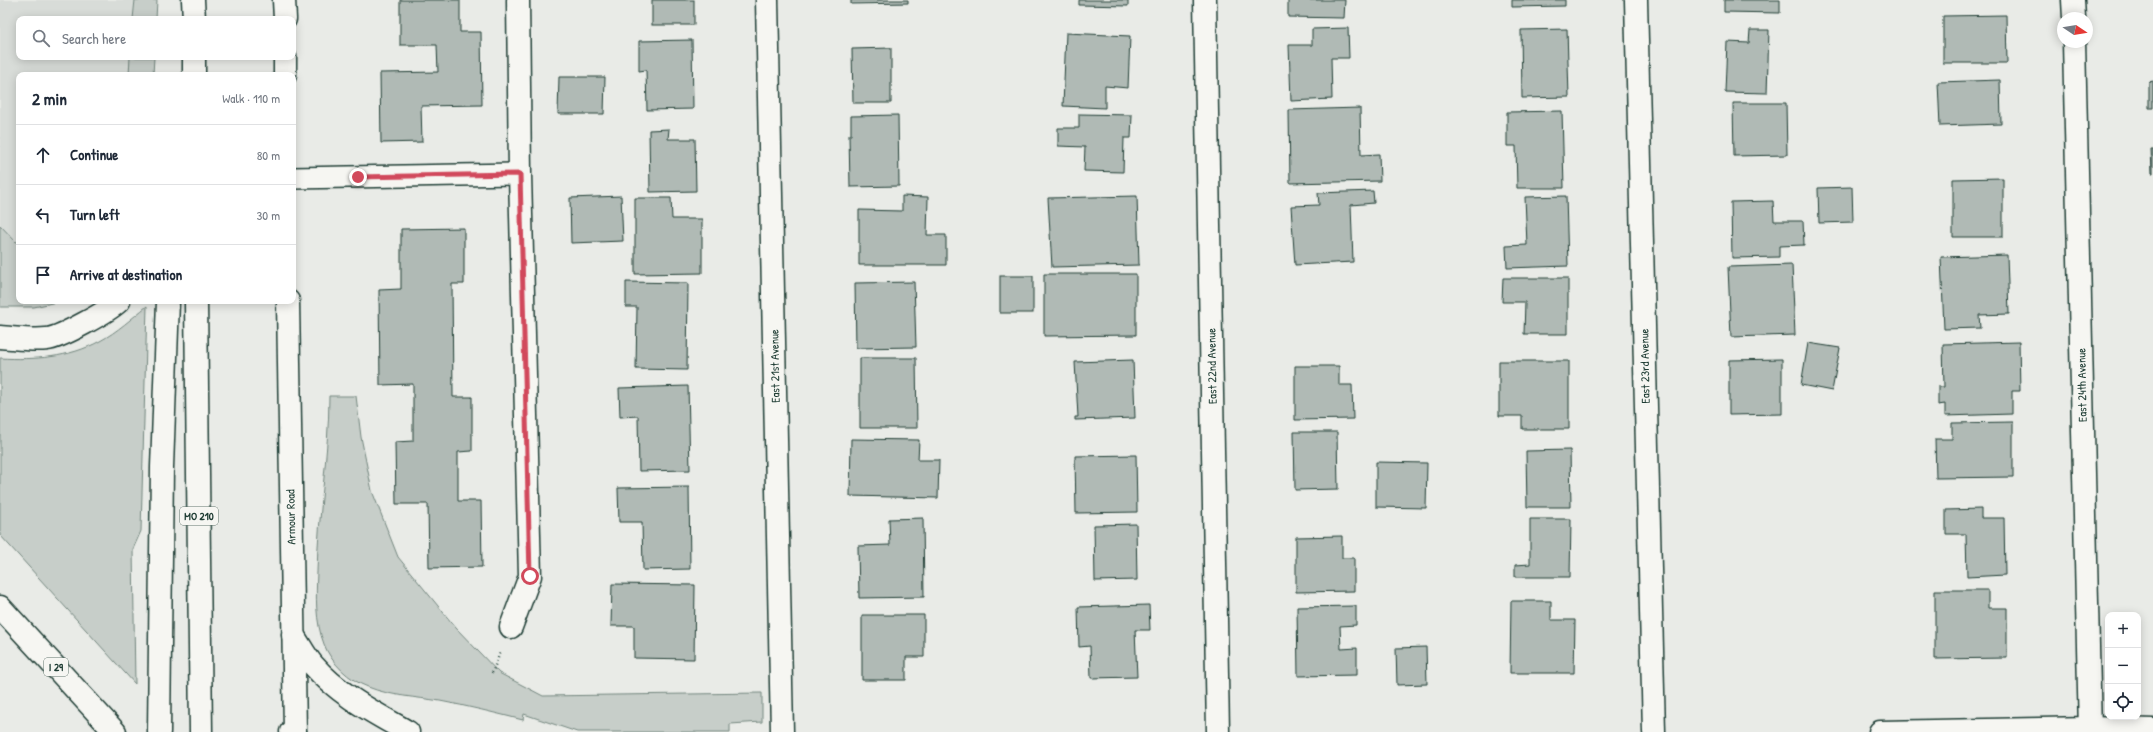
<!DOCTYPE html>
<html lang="en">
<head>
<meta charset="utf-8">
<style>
	:root { --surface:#fff; --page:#f2f2f3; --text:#1f2937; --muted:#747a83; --line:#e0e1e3 }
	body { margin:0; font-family:"Patrick Hand",sans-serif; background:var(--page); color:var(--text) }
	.controls { position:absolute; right:12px; bottom:12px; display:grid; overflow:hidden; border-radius:8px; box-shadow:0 2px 10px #0003 }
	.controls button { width:36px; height:36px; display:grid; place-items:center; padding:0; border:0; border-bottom:1px solid var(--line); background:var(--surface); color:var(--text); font:20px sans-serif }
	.compass { position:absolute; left:2057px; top:12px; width:36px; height:36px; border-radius:50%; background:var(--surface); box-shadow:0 2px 10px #0003; rotate:102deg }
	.stop { position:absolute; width:12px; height:12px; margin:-9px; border:3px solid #d1495b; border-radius:50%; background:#fff }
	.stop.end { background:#d1495b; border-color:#fff; box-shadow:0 1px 4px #0008 }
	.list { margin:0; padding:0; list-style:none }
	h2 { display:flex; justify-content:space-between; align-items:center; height:52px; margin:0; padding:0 16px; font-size:17px }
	h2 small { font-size:13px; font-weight:400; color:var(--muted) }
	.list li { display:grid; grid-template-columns:26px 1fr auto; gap:12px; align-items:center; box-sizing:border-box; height:60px; padding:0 16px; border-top:1px solid var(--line) }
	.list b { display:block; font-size:15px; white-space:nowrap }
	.list em { font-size:13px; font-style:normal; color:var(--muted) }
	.icon { flex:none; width:22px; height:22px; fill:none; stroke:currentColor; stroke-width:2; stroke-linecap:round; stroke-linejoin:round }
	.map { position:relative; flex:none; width:2153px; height:732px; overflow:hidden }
	.search { position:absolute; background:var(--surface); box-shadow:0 2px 10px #0003; left:16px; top:16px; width:280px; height:44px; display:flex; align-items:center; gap:10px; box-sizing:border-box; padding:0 14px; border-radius:8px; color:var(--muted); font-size:15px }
	.panel { position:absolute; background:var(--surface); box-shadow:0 2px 10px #0003; left:16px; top:72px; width:280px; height:232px; border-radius:8px }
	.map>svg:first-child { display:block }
</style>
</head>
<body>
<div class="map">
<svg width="2153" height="732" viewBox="0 0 2153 732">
	<rect width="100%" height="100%" fill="#e9ebe7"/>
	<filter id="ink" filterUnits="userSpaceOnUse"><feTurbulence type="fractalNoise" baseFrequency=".025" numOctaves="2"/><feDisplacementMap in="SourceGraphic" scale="8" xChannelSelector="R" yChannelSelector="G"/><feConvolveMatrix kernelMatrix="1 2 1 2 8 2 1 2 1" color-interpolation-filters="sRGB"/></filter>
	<g filter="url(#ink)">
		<polygon fill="#d8dcd8" points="0,0 135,0 133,19 19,19 19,57 130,57 129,75 19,75 19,241 16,242 0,225"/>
		<g fill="#c7cec9" stroke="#73867e">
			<polygon points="135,0 157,0 156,19 133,19"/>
			<polygon points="130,57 154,57 153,75 129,75"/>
			<polygon points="0,225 16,242 19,241 19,301 61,301 34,307 0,307"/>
			<path d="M147,306l-6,225 -8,18 2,135 -135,-149v-177c34,2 69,0 100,-17 17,-9 32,-23 47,-35z"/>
			<path d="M329,396h27l5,41 11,54 26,66 58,71 43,45 44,23 219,-3v29l-32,2v8h-153l-53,-18 -1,6c-28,-7 -56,-14 -83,-19 -24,-4 -50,-5 -72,-14 -19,-7 -37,-24 -44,-43 -9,-23 -8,-48 -7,-72 1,-59 12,-117 12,-176z"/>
		</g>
		<g fill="#b0bab5" stroke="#1f3d34">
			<polygon points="400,0 460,0 460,32 481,32 482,105 421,106 422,142 381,143 380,73 438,72 437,45 400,45"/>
			<rect x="652" y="0" width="42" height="25"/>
			<polygon points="851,0 908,0 908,3 851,4"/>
			<polygon points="1079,0 1128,0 1128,6 1079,5"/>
			<polygon points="1288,0 1345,0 1344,18 1288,17"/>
			<polygon points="1512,0 1565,0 1565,6 1512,7"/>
			<polygon points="1724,0 1780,0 1780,13 1724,12"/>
			<polygon points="2006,15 2007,63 1943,63 1943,16"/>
			<polygon points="1348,28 1349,58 1331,58 1332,99 1291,101 1289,45 1312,45 1312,29"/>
			<polygon points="1567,29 1569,97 1522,98 1521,30"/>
			<polygon points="1750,30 1769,30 1767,93 1725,92 1727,42 1749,43"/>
			<polygon points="1066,33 1130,36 1128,88 1105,86 1105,108 1063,106"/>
			<polygon points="692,40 693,109 647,110 646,70 639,71 639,41"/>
			<polygon points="891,48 891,103 853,103 852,49"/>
			<polygon points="559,77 605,77 604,114 558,114"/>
			<polygon points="2000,80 2001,124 1940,126 1938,82"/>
			<polygon points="2153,81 2153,108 2149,108 2149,82"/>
			<polygon points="1733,103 1786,103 1787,155 1734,156"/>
			<polygon points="1360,108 1361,155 1379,154 1380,181 1290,183 1289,110"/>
			<polygon points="1562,111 1564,188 1517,188 1516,146 1507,146 1507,112"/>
			<polygon points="1079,114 1132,115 1131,138 1124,138 1123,172 1084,171 1085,147 1058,146 1058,128 1079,128"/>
			<polygon points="898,115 899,186 850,187 849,135 851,135 851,116"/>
			<polygon points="669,129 668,139 695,139 696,191 650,192 649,130"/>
			<polygon points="2151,149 2153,149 2153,173 2152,173"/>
			<polygon points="2003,178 2003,237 1953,237 1953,179"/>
			<polygon points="1852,187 1853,222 1819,223 1818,188"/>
			<polygon points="1373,191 1374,203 1351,205 1353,262 1295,265 1291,206 1319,205 1318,193"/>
			<polygon points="621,196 623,241 571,243 570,198"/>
			<polygon points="902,196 928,197 927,235 946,235 946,265 859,265 859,210 902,211"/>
			<polygon points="1137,196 1139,265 1052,267 1048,198"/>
			<polygon points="1566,196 1568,266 1507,268 1506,246 1527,245 1525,197"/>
			<polygon points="635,198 671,198 672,219 702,219 702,273 635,274"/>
			<polygon points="1773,201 1774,221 1803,221 1804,245 1779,246 1779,257 1732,258 1731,202"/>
			<polygon points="464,228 464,284 452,284 453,397 472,397 472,451 458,452 458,501 481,501 482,567 429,568 428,504 396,504 395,442 413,441 413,384 380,385 379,290 401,289 401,229"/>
			<polygon points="2007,255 2009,314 1979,315 1980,328 1944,329 1941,257"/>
			<polygon points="1792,265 1795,335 1731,337 1728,267"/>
			<polygon points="1044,274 1136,274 1136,335 1044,336"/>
			<rect x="1000" y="276" width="33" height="37"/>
			<polygon points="1503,278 1568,278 1568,334 1524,334 1525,302 1502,302"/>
			<polygon points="626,282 688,283 687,370 636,369 637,307 626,307"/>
			<polygon points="914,282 916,347 856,348 855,283"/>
			<polygon points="2019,342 2020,391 2012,391 2012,414 1945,416 1945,404 1938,405 1938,387 1944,387 1943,344"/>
			<polygon points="1808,343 1840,348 1832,391 1801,385"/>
			<polygon points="860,358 916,358 917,428 860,428"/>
			<polygon points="1782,359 1782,414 1729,415 1729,360"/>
			<polygon points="1133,360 1135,418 1075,420 1075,417 1078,417 1075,362"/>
			<polygon points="1499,361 1569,361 1569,429 1522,429 1522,416 1499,416"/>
			<polygon points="1295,366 1339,366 1339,385 1352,385 1353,419 1295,420"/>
			<polygon points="688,386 690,470 639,471 638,416 620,417 619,388"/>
			<polygon points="2013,422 2013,477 1936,478 1935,439 1952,439 1952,423"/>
			<polygon points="1294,432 1337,432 1338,489 1295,490"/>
			<polygon points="851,439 919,440 918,460 939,460 938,498 850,496"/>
			<polygon points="1570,450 1571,507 1527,507 1526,451"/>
			<polygon points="1136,455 1137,512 1076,513 1075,456"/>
			<polygon points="1376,462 1427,463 1426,508 1376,507"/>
			<polygon points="689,487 690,569 643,570 642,522 619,522 618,488"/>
			<polygon points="1981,509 1981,518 2004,518 2005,575 1967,577 1966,534 1946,534 1946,510"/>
			<polygon points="923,518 924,597 859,598 858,546 890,545 889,519"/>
			<polygon points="1530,519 1571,519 1570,577 1515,577 1515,565 1530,564"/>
			<polygon points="1136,524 1137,580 1095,581 1094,525"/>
			<polygon points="1342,536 1342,558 1354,558 1354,591 1296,592 1296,537"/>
			<polygon points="612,584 695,585 694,659 634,658 634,626 611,626"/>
			<polygon points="1935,590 1988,590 1988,608 2007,608 2007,658 1935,659"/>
			<polygon points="1511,601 1551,601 1551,620 1575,620 1574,673 1510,673"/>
			<polygon points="1149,605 1150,630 1135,630 1137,677 1091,678 1090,646 1079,647 1078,607"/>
			<polygon points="1356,606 1356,625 1340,626 1341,649 1357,648 1357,675 1298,676 1297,607"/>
			<polygon points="862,615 924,615 924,657 906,657 906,680 862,680"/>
			<polygon points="1426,647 1427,684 1397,685 1396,648"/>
		</g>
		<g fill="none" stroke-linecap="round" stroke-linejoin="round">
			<defs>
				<polyline id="service" points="293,178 520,174"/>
				<g id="minor">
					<polyline points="767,0 782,732"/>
					<polyline points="1205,0 1218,732"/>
					<polyline points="1636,0 1654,732"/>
					<polyline points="2073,0 2074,18"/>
					<polyline points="2074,42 2090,732"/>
					<polyline points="511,627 530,576 520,174 518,0"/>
					<polyline points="1880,732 2090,728 2153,730"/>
				</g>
				<g id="primary">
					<polyline points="193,0 194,19"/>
					<polyline points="284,0 285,19"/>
					<polyline points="194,57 194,75"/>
					<polyline points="285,57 285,75"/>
					<polyline points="196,301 201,732"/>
					<polyline points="288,301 295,732"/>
				</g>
				<g id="motorway">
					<path d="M0,337c15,1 32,4 47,2 13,-1 62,-28 72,-38"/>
					<polyline points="0,607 115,732"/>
					<path d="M293,635c7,10 12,21 20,30 26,30 62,48 95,67"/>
					<polyline points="159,732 162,467 168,301"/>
					<polyline points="291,732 295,732"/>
				</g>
			</defs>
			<use href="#service" stroke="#1f3d34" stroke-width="24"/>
			<use href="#minor" stroke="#1f3d34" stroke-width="25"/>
			<use href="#primary" stroke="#1f3d34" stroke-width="25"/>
			<use href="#motorway" stroke="#1f3d34" stroke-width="25"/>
			<polyline stroke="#1f3d34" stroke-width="2.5" stroke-dasharray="1 3" stroke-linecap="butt" points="492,673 500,653"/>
			<use href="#service" stroke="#f6f6f2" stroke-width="21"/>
			<use href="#minor" stroke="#f6f6f2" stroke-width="22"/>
			<use href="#primary" stroke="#f6f6f2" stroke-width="22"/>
			<use href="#motorway" stroke="#f6f6f2" stroke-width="22"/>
		</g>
	</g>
	<g fill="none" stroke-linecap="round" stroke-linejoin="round" filter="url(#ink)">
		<polyline stroke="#d1495b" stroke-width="5" points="358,177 520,174 530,576"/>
	</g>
	<g text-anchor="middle" stroke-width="4" stroke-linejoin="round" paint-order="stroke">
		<g fill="#f6f6f2" stroke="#60746d" stroke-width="1">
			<rect x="180" y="507" width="38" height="18" rx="3"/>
			<rect x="44" y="658" width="24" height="18" rx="3"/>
		</g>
		<g font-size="11" font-weight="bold" fill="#1f3d34">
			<text x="199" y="520">MO 210</text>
			<text x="56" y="671">I 29</text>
		</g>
		<g font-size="12" fill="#1f3d34" stroke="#f6f6f2">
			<text transform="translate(775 366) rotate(-91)" y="4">East 21st Avenue</text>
			<text transform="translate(1212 366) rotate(-91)" y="4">East 22nd Avenue</text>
			<text transform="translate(1645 366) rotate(-91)" y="4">East 23rd Avenue</text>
			<text transform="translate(2082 385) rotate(-91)" y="4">East 24th Avenue</text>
			<text transform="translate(291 517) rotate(-91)" y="4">Armour Road</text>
		</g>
	</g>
</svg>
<div class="controls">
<button>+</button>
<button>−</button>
<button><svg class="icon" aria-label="locate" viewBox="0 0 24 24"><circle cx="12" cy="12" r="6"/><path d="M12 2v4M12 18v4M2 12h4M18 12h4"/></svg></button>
</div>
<svg class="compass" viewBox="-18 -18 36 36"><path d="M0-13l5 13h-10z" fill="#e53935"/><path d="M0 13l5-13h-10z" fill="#747a83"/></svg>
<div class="stop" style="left:530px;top:576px"></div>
<div class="stop end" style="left:358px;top:177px"></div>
<div class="search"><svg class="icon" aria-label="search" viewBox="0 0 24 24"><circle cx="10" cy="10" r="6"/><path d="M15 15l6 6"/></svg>Search here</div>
<section class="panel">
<h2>2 min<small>Walk · 110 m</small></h2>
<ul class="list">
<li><svg class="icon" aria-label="ahead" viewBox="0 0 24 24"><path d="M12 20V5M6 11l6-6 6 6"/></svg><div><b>Continue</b></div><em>80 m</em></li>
<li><svg class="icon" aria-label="left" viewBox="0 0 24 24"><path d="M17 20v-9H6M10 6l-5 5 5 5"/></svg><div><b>Turn left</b></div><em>30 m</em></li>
<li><svg class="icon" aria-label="arrive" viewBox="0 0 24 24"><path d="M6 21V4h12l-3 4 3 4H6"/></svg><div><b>Arrive at destination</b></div></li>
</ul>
</section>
</div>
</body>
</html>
